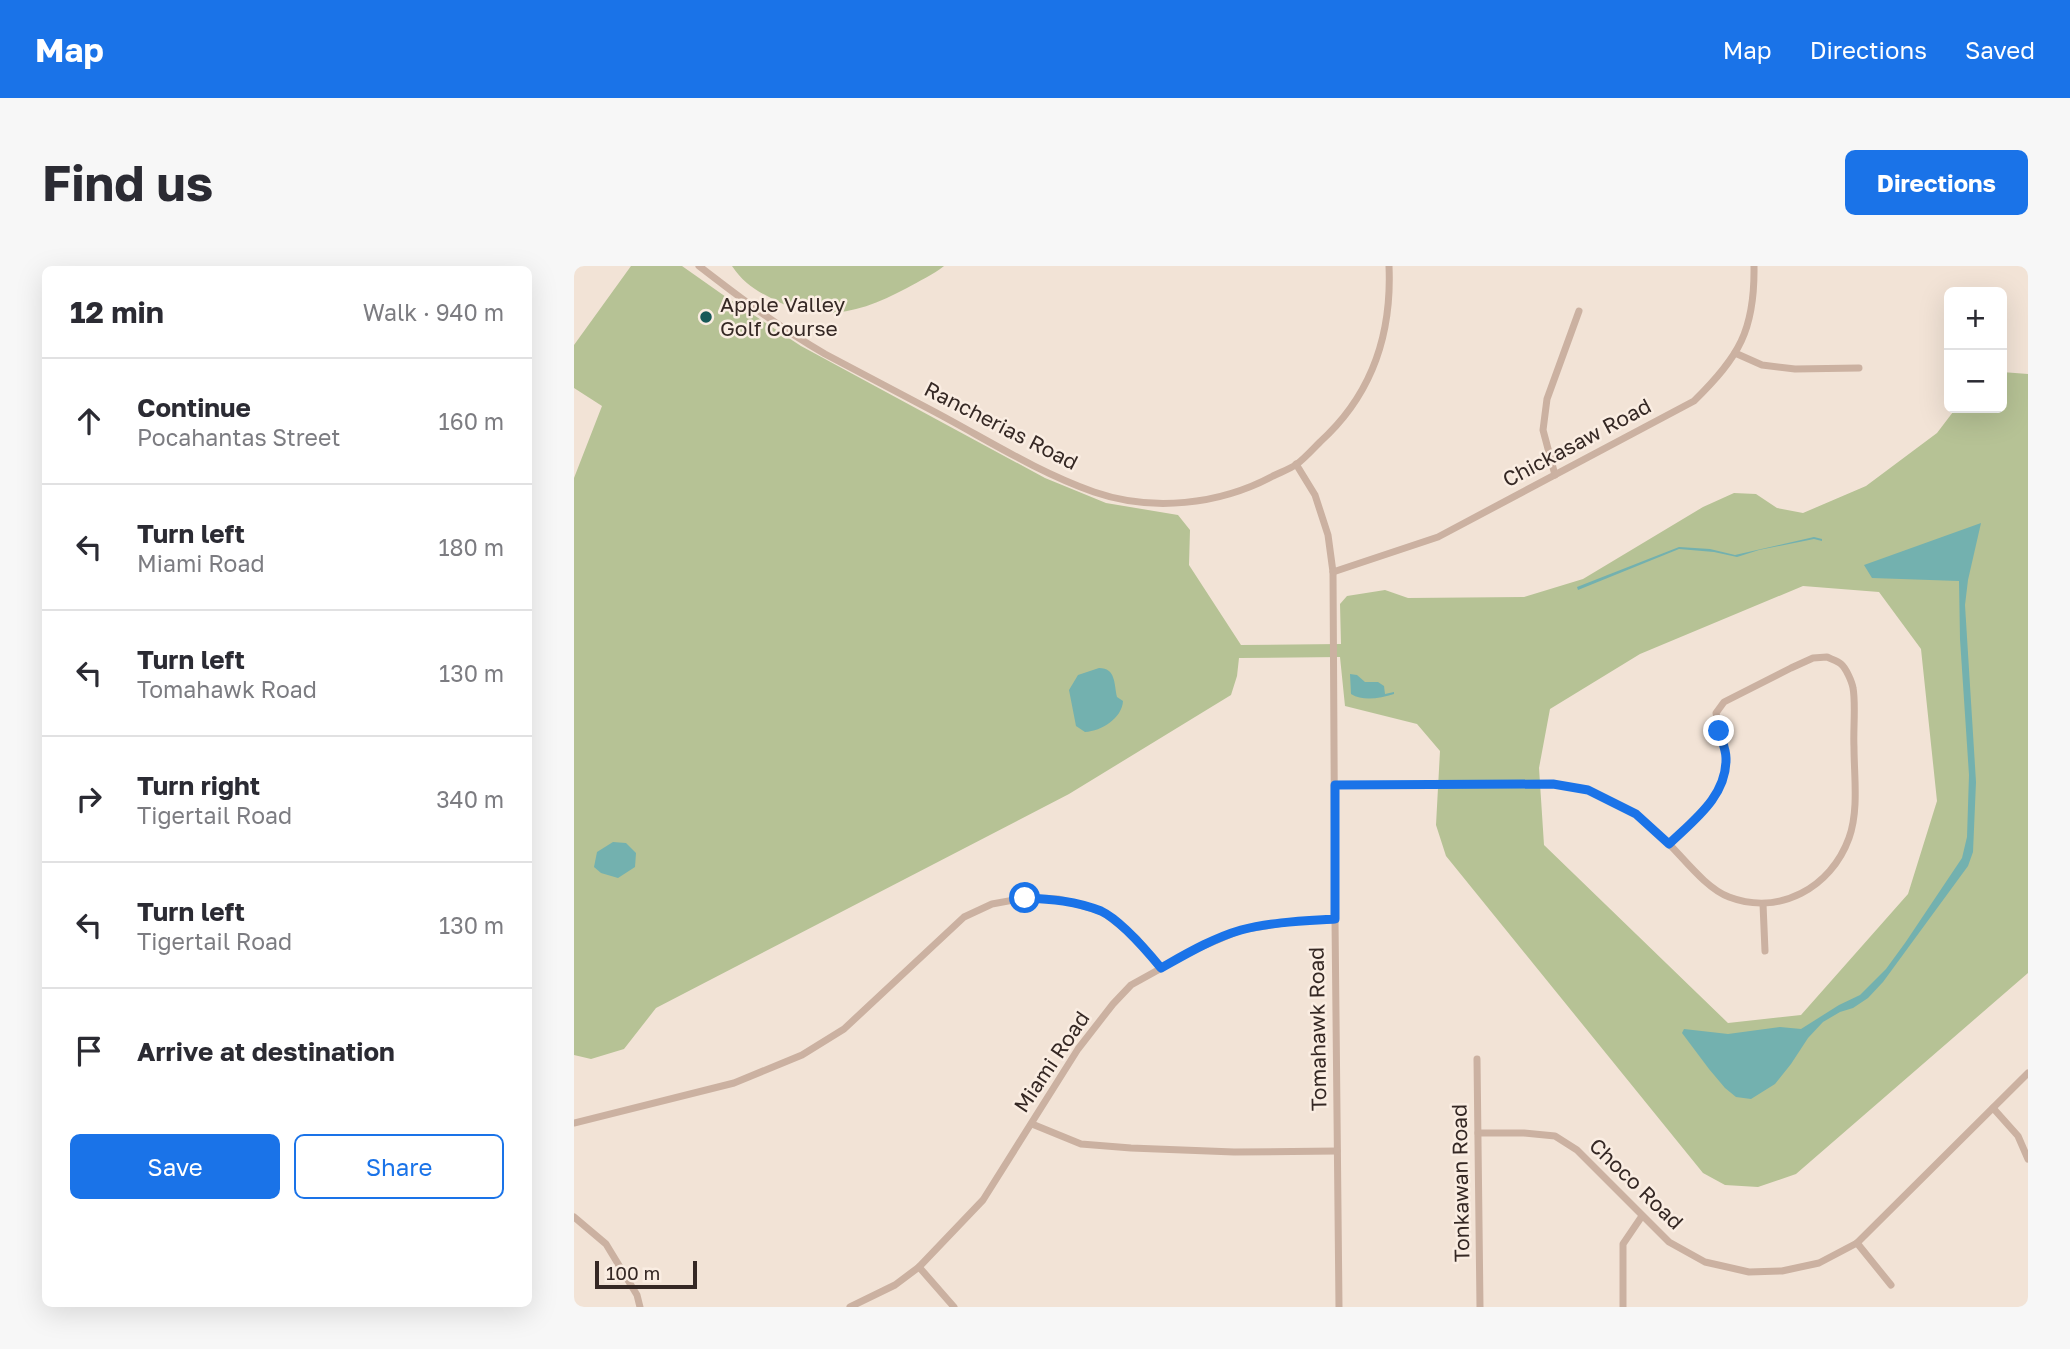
<!DOCTYPE html>
<html lang="en">
<head>
<meta charset="utf-8">
<style>
	:root { --surface:#fff; --page:#f7f7f7; --text:#2b2b33; --muted:#7c7c81; --line:#e1e1e2; --accent:#1a73e8 }
	body { margin:0; font-family:"Golos Text",sans-serif; background:var(--page); color:var(--text) }
	.controls { position:absolute; right:21px; top:21px; display:grid; overflow:hidden; border-radius:10px; box-shadow:0 7px 28px #0002 }
	.controls button { width:63px; height:63px; display:grid; place-items:center; padding:0; border:0; border-bottom:2px solid var(--line); background:var(--surface); color:var(--text); font:35px sans-serif }
	.scale { position:absolute; left:21px; bottom:18px; width:102px; box-sizing:border-box; padding-left:7px; border:4px solid #352824; border-top:0; font-size:19px; line-height:24px; white-space:nowrap; color:#352824; -webkit-text-stroke:5px #faede2; paint-order:stroke }
	.stop { position:absolute; width:21px; height:21px; margin:-16px; border:5px solid #1a73e8; border-radius:50%; background:#fff }
	.stop.end { background:#1a73e8; border-color:#fff; box-shadow:0 2px 7px #0008 }
	.list { margin:0; padding:0; list-style:none }
	h2 { display:flex; justify-content:space-between; align-items:center; height:91px; margin:0; padding:0 28px; font-size:30px }
	h2 small { font-size:23px; font-weight:400; color:var(--muted) }
	.list li { display:grid; grid-template-columns:46px 1fr auto; gap:21px; align-items:center; box-sizing:border-box; height:126px; padding:0 28px; border-top:2px solid var(--line) }
	.list b { display:block; font-size:26px; white-space:nowrap }
	.list p { margin:0; font-size:23px; white-space:nowrap; color:var(--muted) }
	.list em { font-size:23px; font-style:normal; color:var(--muted) }
	.actions { display:flex; gap:14px; padding:21px 28px }
	.actions a { flex:1; padding:16px 0; border:2px solid var(--accent); border-radius:10px; text-align:center; font-size:24px; color:var(--accent) }
	.actions .main { background:var(--accent); color:#fff }
	.icon { flex:none; width:38px; height:38px; fill:none; stroke:currentColor; stroke-width:2; stroke-linecap:round; stroke-linejoin:round }
	.map { position:relative; flex:none; width:1454px; height:1041px; overflow:hidden; border-radius:10px }
	header { display:flex; align-items:center; gap:42px; box-sizing:border-box; height:98px; padding:0 35px; background:var(--accent); color:#fff }
	header strong { font-size:33px }
	nav { display:flex; gap:38px; margin-inline-start:auto; font-size:24px }
	.intro { display:flex; align-items:center; justify-content:space-between; box-sizing:border-box; height:168px; padding:0 42px }
	h1 { margin:0; font-size:49px }
	.button { padding:18px 32px; border-radius:10px; background:var(--accent); color:#fff; font-size:24px; font-weight:700 }
	main { display:flex; gap:42px; padding:0 42px }
	aside { flex:1; background:var(--surface); border-radius:10px; box-shadow:0 7px 28px #0002 }
	.map>svg:first-child { display:block }
</style>
</head>
<body>
<header>
<strong>Map</strong>
<nav><a>Map</a><a>Directions</a><a>Saved</a></nav>
</header>
<div class="intro"><h1>Find us</h1><a class="button">Directions</a></div>
<main>
<aside>
<h2>12 min<small>Walk · 940 m</small></h2>
<ul class="list">
<li><svg class="icon" aria-label="ahead" viewBox="0 0 24 24"><path d="M12 20V5M6 11l6-6 6 6"/></svg><div><b>Continue</b><p>Pocahantas Street</p></div><em>160 m</em></li>
<li><svg class="icon" aria-label="left" viewBox="0 0 24 24"><path d="M17 20v-9H6M10 6l-5 5 5 5"/></svg><div><b>Turn left</b><p>Miami Road</p></div><em>180 m</em></li>
<li><svg class="icon" aria-label="left" viewBox="0 0 24 24"><path d="M17 20v-9H6M10 6l-5 5 5 5"/></svg><div><b>Turn left</b><p>Tomahawk Road</p></div><em>130 m</em></li>
<li><svg class="icon" aria-label="right" viewBox="0 0 24 24"><path d="M7 20v-9h11M14 6l5 5-5 5"/></svg><div><b>Turn right</b><p>Tigertail Road</p></div><em>340 m</em></li>
<li><svg class="icon" aria-label="left" viewBox="0 0 24 24"><path d="M17 20v-9H6M10 6l-5 5 5 5"/></svg><div><b>Turn left</b><p>Tigertail Road</p></div><em>130 m</em></li>
<li><svg class="icon" aria-label="arrive" viewBox="0 0 24 24"><path d="M6 21V4h12l-3 4 3 4H6"/></svg><div><b>Arrive at destination</b></div></li>
</ul>
<div class="actions"><a class="main">Save</a><a>Share</a></div>
</aside>
<div class="map">
<svg width="1454" height="1041" viewBox="0 0 1454 1041">
	<rect width="100%" height="100%" fill="#f2e3d6"/>
	<g fill="#b6c295" fill-rule="evenodd">
		<path d="M57,0h51l44,31 75,49 244,132 61,25 72,12 12,15 -1,35 52,80 100,-1 -1,-40 7,-8 38,-6 23,8 116,-1 59,-18 120,-72 31,-14 22,1 21,14 26,5 63,-27 71,-53 19,-25h46v-36l26,2v599l-232,201 -38,13 -33,-2 -22,-12 -257,-317 -10,-31 4,-74 -23,-27 -72,-18 -5,-49 -101,1 -2,18 -6,19 -162,99 -413,214 -32,41 -33,10 -17,-4v-577l28,-72 -28,-18v-43zM1229,320l76,6 42,57 16,152 -29,93 -107,121 -73,8 -184,-178 -5,-77 11,-59 90,-55z"/>
		<path d="M158,0h212c-11,9 -25,15 -37,22 -47,25 -89,37 -138,9 -16,-8 -27,-16 -37,-31z"/>
	</g>
	<g fill="#73b1af">
		<polygon points="1407,257 1394,314 1391,339 1402,516 1399,586 1394,600 1309,716 1294,732 1279,742 1266,746 1249,756 1234,772 1217,798 1201,818 1177,833 1162,831 1151,822 1135,803 1108,767 1110,763 1154,768 1206,761 1227,763 1265,739 1286,729 1312,703 1331,677 1388,592 1393,571 1395,509 1386,373 1385,315 1298,312 1290,299"/>
		<polygon points="1240,271 1248,273 1248,275 1240,273 1185,284 1163,291 1140,286 1105,283 1004,324 1003,321 1105,281 1136,283 1161,289"/>
		<path d="M525,402c17,0 15,16 18,29l6,4c-1,17 -21,30 -38,31l-9,-6 -7,-36 9,-15z"/>
		<path d="M776,408l7,1 8,7h13l6,4 1,8 9,-2v2c-14,4 -30,8 -43,0z"/>
		<polygon points="39,576 52,577 62,587 61,601 44,612 27,607 20,601 23,586"/>
	</g>
	<g fill="none" stroke-linecap="round" stroke-linejoin="round">
		<g stroke="#cbb1a1" stroke-width="7">
			<path d="M125,0c40,31 81,62 126,88 36,19 72,38 108,57 53,28 104,61 161,81 58,20 125,13 179,-16 8,-4 17,-7 24,-12 8,-6 16,-15 23,-22 52,-47 72,-107 69,-176"/>
			<polyline points="1161,87 1188,99 1221,103 1285,102"/>
			<polyline points="722,198 741,229 754,269 759,306 761,653 765,1041"/>
			<polyline points="981,209 969,164 973,133 1005,45"/>
			<path d="M759,306l105,-35 256,-136c45,-44 61,-71 60,-135"/>
			<path d="M1253,391c4,2 11,4 14,7 5,4 11,18 12,24 3,15 0,43 1,59 0,29 5,63 -5,91 -18,50 -70,78 -120,59 -22,-8 -44,-37 -60,-53 24,-24 61,-50 57,-89 -2,-14 -8,-28 -10,-42l8,-11 67,-34 22,-10z"/>
			<polyline points="761,519 979,518 1014,524 1062,548 1095,578"/>
			<polyline points="1189,638 1191,685"/>
			<polyline points="903,793 906,1041"/>
			<polyline points="1419,842 1444,870 1454,893"/>
			<polyline points="0,857 160,817 228,789 270,763 390,651 418,638 451,632 485,633 529,646 563,673 587,702"/>
			<polyline points="458,858 507,878 557,882 660,886 763,885"/>
			<polyline points="904,867 950,867 981,870 1003,884 1095,976 1131,996 1175,1006 1208,1005 1245,997 1283,977 1454,807"/>
			<polyline points="0,951 32,978 63,1029 66,1041"/>
			<polyline points="1283,977 1317,1019"/>
			<polyline points="345,1001 380,1041"/>
			<polyline points="276,1041 321,1019 345,1001 409,934 504,783 539,738 557,719 622,683 667,664 716,656 761,653"/>
			<polyline points="1049,1041 1049,978 1068,950"/>
		</g>
	</g>
	<g fill="none" stroke-linecap="round" stroke-linejoin="round">
		<path stroke="#1a73e8" stroke-width="9" d="M451,632c26,1 51,3 76,13 19,9 46,40 60,57 25,-14 52,-30 80,-38 30,-8 63,-9 94,-11v-134l218,-1 35,6 48,24 33,30c25,-24 58,-48 57,-86 0,-9 -5,-19 -7,-27"/>
	</g>
	<circle fill="#175958" stroke="#faede2" stroke-width="2.5" cx="132" cy="51" r="7"/>
	<g text-anchor="middle" stroke-width="5" stroke-linejoin="round" paint-order="stroke">
		<g font-size="21" fill="#352824" stroke="#faede2" text-anchor="start">
			<text x="146" y="46">Apple Valley<tspan x="146" dy="24">Golf Course</tspan></text>
		</g>
		<g font-size="21" fill="#352824" stroke="#faede2">
			<text transform="translate(427 160) rotate(27)" y="7">Rancherias Road</text>
			<text transform="translate(1003 177) rotate(-28)" y="7">Chickasaw Road</text>
			<text transform="translate(744 763) rotate(-91)" y="7">Tomahawk Road</text>
			<text transform="translate(478 796) rotate(-56)" y="7">Miami Road</text>
			<text transform="translate(887 917) rotate(-91)" y="7">Tonkawan Road</text>
			<text transform="translate(1062 918) rotate(44)" y="7">Choco Road</text>
		</g>
	</g>
</svg>
<div class="controls">
<button>+</button>
<button>−</button>
</div>
<div class="scale">100 m</div>
<div class="stop" style="left:451px;top:632px"></div>
<div class="stop end" style="left:1145px;top:465px"></div>
</div>
</main>
</body>
</html>
